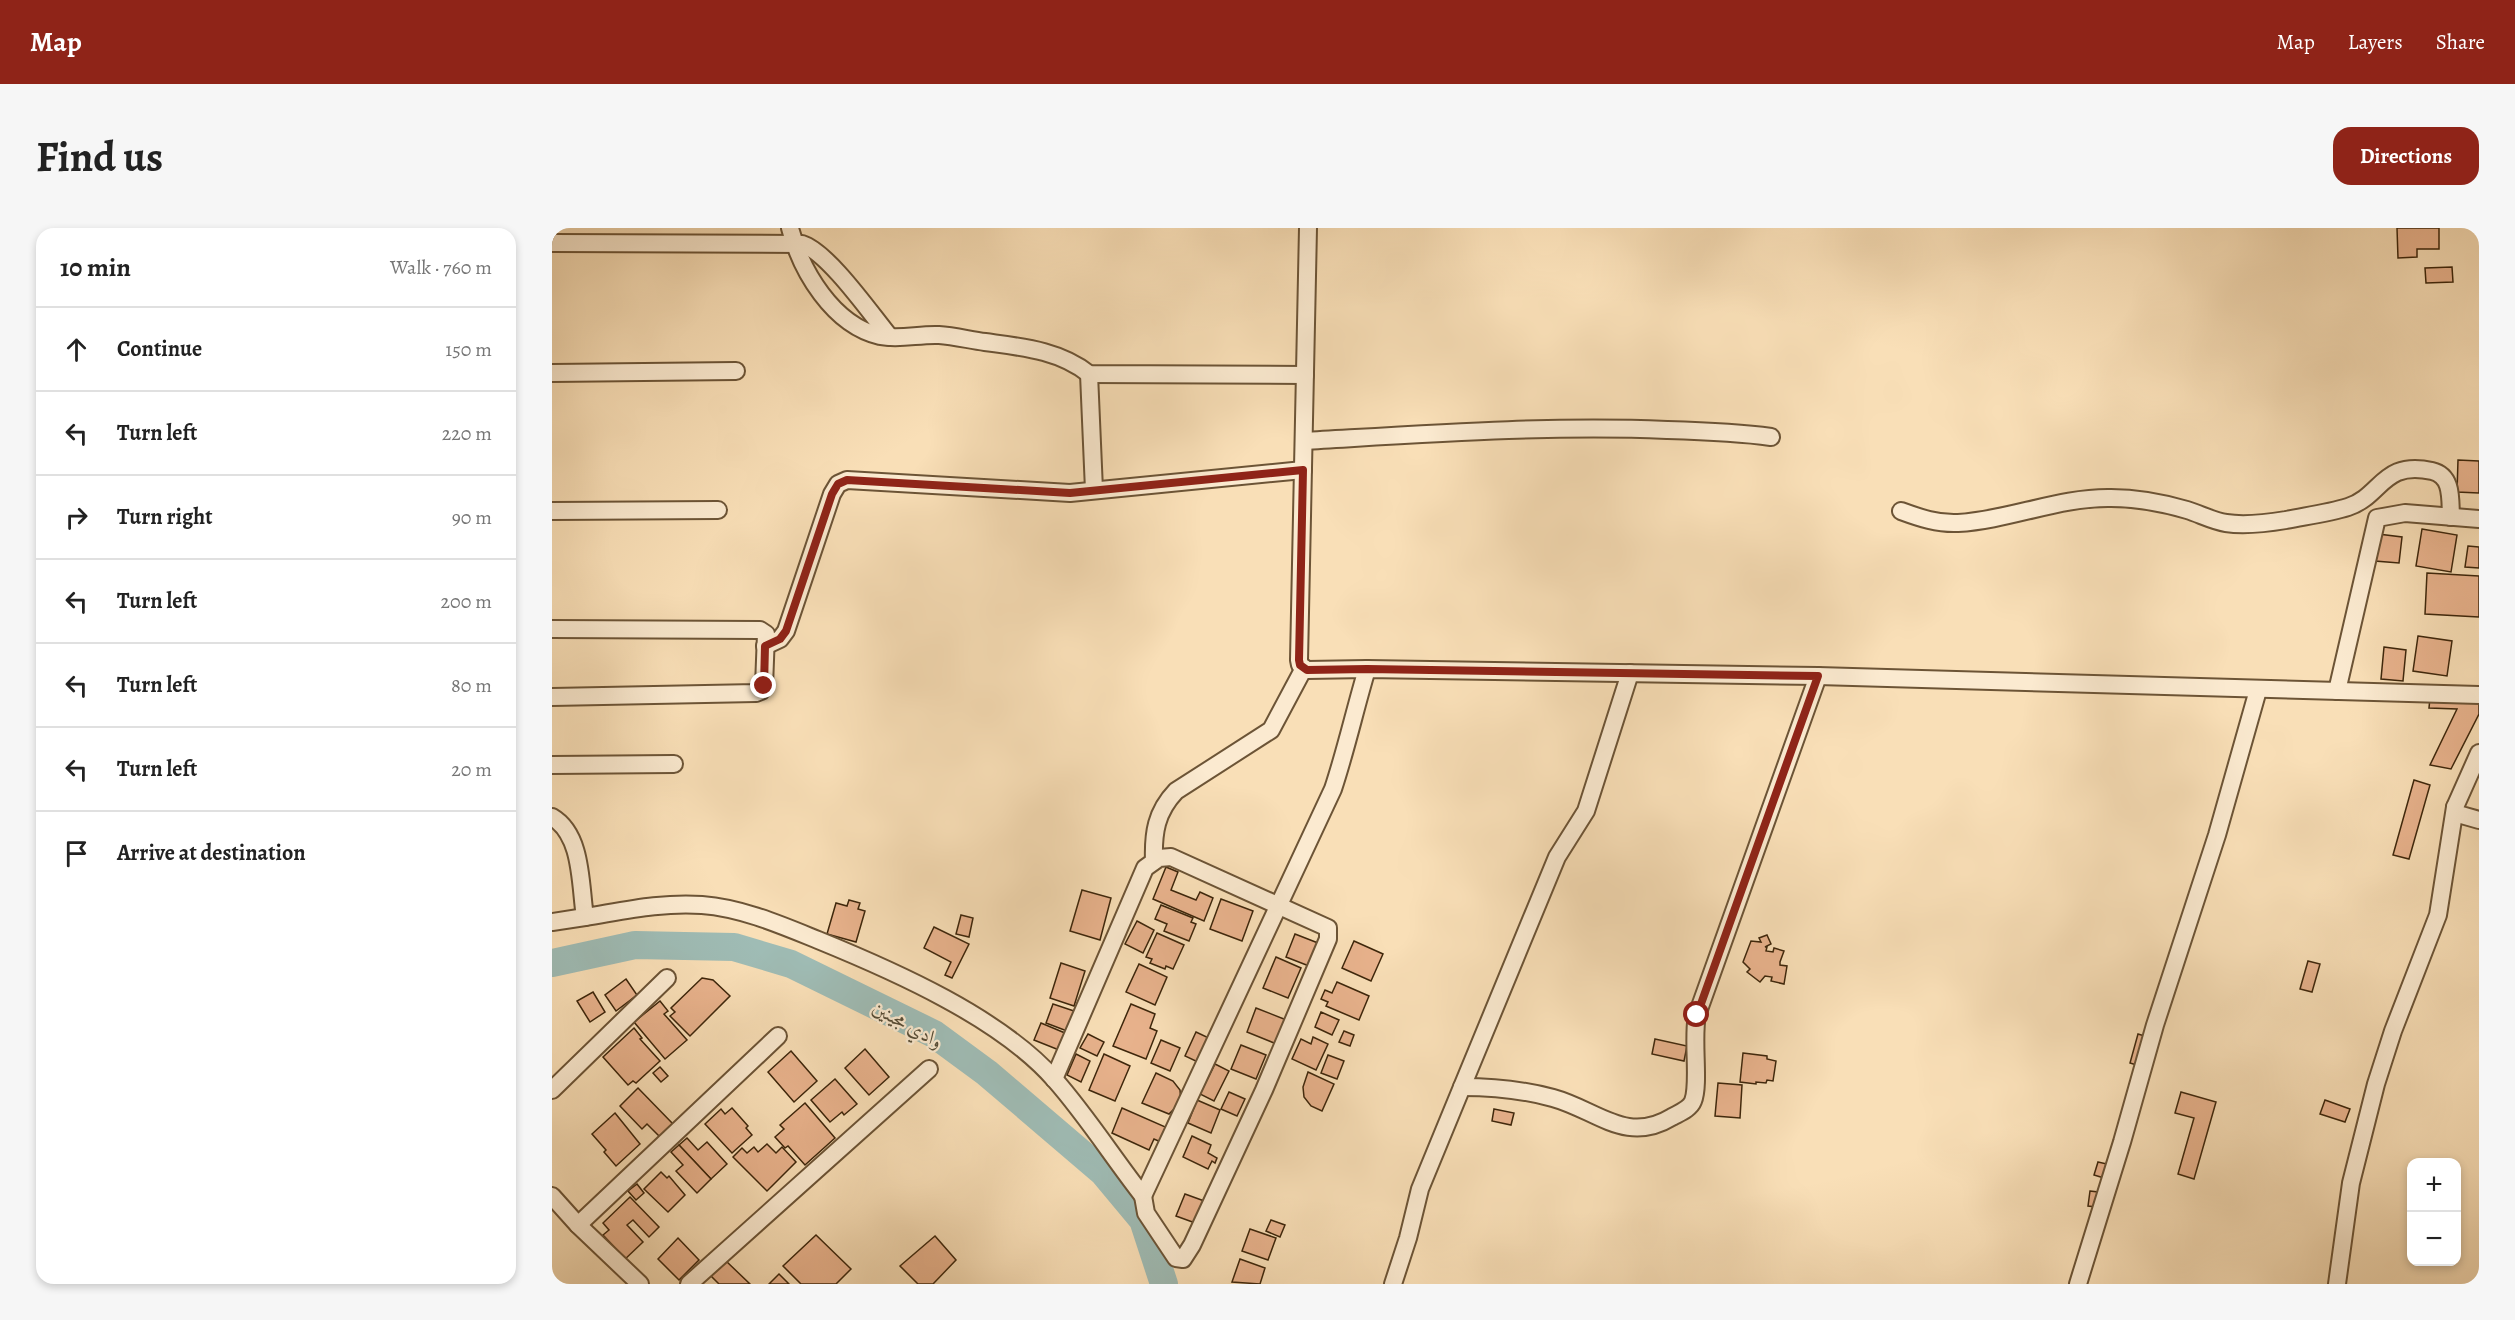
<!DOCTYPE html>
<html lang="en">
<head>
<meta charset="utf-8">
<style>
	:root { --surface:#fff; --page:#f6f6f6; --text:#222; --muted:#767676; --line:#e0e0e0; --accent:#8f2418 }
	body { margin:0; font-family:Alegreya,Amiri,serif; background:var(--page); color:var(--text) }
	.controls { position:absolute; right:18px; bottom:18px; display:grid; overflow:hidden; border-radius:12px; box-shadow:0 3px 9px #0003 }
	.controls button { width:54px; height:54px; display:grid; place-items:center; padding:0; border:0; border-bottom:2px solid var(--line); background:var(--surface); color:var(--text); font:30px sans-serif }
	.stop { position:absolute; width:18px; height:18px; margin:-14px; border:4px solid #8f2418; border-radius:50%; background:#fff }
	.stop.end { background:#8f2418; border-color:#fff; box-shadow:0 2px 6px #0008 }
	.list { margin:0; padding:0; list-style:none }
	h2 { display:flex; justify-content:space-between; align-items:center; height:78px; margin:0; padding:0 24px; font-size:26px }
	h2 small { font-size:20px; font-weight:400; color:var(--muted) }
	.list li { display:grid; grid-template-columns:39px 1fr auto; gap:18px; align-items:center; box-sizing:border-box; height:84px; padding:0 24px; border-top:2px solid var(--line) }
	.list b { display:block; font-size:22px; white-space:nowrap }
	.list em { font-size:20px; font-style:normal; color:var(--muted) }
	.icon { flex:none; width:33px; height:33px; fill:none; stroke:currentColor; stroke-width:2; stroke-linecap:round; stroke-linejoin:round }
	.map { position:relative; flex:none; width:1927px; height:1056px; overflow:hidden; border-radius:18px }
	header { display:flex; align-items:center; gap:36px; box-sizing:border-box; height:84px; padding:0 30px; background:var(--accent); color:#fff }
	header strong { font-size:28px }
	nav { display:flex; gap:33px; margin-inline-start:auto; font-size:21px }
	.intro { display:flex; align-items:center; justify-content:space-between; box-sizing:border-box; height:144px; padding:0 36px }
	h1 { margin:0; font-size:42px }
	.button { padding:15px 27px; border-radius:18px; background:var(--accent); color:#fff; font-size:21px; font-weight:700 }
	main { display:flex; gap:36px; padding:0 36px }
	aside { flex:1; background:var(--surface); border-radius:18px; box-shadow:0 3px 9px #0003 }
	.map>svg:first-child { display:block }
</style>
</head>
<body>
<header>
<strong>Map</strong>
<nav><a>Map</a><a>Layers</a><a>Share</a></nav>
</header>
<div class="intro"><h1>Find us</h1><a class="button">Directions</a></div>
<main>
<aside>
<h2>10 min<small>Walk · 760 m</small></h2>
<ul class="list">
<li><svg class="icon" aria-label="ahead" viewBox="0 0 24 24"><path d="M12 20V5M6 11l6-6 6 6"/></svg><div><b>Continue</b></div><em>150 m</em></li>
<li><svg class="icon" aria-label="left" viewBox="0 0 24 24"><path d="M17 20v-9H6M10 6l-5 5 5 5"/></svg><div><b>Turn left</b></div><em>220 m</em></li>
<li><svg class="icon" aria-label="right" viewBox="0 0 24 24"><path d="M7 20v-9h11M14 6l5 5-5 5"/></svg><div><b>Turn right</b></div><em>90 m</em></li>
<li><svg class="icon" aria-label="left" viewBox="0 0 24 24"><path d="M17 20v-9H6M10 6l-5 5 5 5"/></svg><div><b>Turn left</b></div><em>200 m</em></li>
<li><svg class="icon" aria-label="left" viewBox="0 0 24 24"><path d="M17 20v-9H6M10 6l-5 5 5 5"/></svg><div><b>Turn left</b></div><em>80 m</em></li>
<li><svg class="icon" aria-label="left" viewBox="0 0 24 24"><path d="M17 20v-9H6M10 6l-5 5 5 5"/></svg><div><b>Turn left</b></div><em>20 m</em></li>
<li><svg class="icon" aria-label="arrive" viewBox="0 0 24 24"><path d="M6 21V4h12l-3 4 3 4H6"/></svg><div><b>Arrive at destination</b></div></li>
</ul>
</aside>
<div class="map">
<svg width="1927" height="1056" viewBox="0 0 1927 1056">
	<rect width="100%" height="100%" fill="#f9dfb7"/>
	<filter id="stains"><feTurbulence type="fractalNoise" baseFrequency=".00333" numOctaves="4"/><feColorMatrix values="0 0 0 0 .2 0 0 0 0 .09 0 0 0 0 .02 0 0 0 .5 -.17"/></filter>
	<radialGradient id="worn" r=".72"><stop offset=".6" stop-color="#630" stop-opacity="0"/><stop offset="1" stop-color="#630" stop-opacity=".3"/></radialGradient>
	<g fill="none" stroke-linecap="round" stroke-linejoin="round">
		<polyline stroke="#9fbcb5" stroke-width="28" points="0,735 83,717 182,719 239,736 382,806 435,845 551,944 591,992 612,1056"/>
	</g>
	<g fill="#e9b38d" stroke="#3d260b" stroke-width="1.5">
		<polygon points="1845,0 1887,0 1887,21 1865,21 1865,29 1846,30"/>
		<polygon points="1900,39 1901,54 1874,55 1873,40"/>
		<polygon points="1906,232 1927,233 1927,265 1905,264"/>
		<polygon points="1870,301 1905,307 1899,344 1864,338"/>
		<polygon points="1826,306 1850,309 1847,335 1823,333"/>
		<polygon points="1916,318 1927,319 1927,340 1913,339"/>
		<polygon points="1875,345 1927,348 1927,389 1873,386"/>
		<polygon points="1866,408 1900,413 1895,448 1861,443"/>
		<polygon points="1832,419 1854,422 1851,453 1829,451"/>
		<polygon points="1878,470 1927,472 1927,486 1899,541 1878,537 1905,481 1877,480"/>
		<polygon points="1862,552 1878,557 1857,631 1841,627"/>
		<polygon points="614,639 626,644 619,662 644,672 648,664 661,670 652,693 601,671"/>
		<polygon points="530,662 559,670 548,712 518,703"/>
		<polygon points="669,671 701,683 690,713 658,701"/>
		<polygon points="297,672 308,675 306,681 313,683 304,714 275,706 284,675 295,678"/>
		<polygon points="609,677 641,690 639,694 644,696 637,713 612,703 615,696 603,691"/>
		<polygon points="409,687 421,690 417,709 404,706"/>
		<polygon points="585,693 602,702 591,725 573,716"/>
		<polygon points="382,699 417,716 400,750 393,747 399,734 372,720"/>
		<polygon points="605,705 632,717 621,741 614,738 613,741 598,735 600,731 594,729"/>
		<polygon points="743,706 766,715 757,738 734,729"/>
		<polygon points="1215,707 1219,716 1213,719 1215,719 1214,723 1221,724 1222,720 1232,723 1228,734 1228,737 1235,738 1232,756 1219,753 1220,749 1213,748 1208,754 1195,744 1198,741 1191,734 1199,713 1209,714 1207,710"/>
		<polygon points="802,713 831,726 819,753 790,740"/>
		<polygon points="724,729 749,740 736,770 711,760"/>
		<polygon points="1756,733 1768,736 1760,764 1748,761"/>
		<polygon points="509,735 533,743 522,778 498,770"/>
		<polygon points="587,736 615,749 603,777 574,764"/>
		<polygon points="150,750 161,752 178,768 138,808 118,788 123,784 119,780"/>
		<polygon points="74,751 85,767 64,783 53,767"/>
		<polygon points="785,754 817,768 807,792 774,778 776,774 769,771 773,762 780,765"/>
		<polygon points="41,764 53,784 38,794 25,773"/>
		<polygon points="108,773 116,783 112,786 135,812 113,831 82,794"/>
		<polygon points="501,776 522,783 515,803 494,795"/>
		<polygon points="579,776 603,786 598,800 605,803 594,831 561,818"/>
		<polygon points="704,780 737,793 727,817 695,804"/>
		<polygon points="769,784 787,792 780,807 763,799"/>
		<polygon points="489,795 513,805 507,822 482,812"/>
		<polygon points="82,800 90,810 88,811 108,833 84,855 81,853 76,857 51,829"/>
		<polygon points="792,803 802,807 798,818 787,814"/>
		<polygon points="644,804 659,811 648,835 633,828"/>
		<polygon points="536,806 552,814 545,828 528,820"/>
		<polygon points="1586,806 1596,809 1588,838 1578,835"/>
		<polygon points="761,809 776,816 764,842 740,831 749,811 759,816"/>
		<polygon points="1103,811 1135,818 1132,833 1100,826"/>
		<polygon points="609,812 628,820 618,843 599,835"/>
		<polygon points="689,817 714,827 704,851 679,841"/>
		<polygon points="313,821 337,849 317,867 293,840"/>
		<polygon points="239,823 265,853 242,874 216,844"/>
		<polygon points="1191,825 1215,828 1215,831 1224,833 1221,853 1215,852 1214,855 1204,854 1204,856 1188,854"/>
		<polygon points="524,826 538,833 529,854 515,847"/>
		<polygon points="552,826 578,838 563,873 537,862"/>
		<polygon points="776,827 792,833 785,851 769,845"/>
		<polygon points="663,836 677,843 662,873 648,866"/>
		<polygon points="108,839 116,848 109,854 101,845"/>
		<polygon points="756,844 782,856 770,883 759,878 752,869 751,859"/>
		<polygon points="604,845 621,853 628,862 629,874 617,886 590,875"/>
		<polygon points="283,851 305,876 292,887 290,884 278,894 259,872"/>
		<polygon points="1166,855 1190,857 1188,890 1163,888"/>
		<polygon points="86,860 121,896 108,909 95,896 90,901 68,878"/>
		<polygon points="677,864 693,871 685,888 669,881"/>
		<polygon points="1629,864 1664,874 1642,951 1626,946 1642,890 1623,885"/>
		<polygon points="645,872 668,882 659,905 636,895"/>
		<polygon points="1773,872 1798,881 1793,894 1768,886"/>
		<polygon points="253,875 283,910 253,937 236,918 233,920 223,909 232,901 228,897"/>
		<polygon points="180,880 196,898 194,900 200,907 180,925 153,896 169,881 173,886"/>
		<polygon points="570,880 618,901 611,915 602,911 597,922 560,905"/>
		<polygon points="942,881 962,885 959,897 940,893"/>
		<polygon points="63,885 88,916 64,938 52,924 54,922 40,906"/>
		<polygon points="640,908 659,917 656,925 665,930 663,935 660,933 656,941 631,929"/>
		<polygon points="135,910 146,922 155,914 175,936 159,951 127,917"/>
		<polygon points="215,916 224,925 230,919 244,934 215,963 181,929 190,920 195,925 202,919 206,924"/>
		<polygon points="127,917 159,951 145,965 124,943 131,937 119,924"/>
		<polygon points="1546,934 1555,936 1552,950 1542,947"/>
		<polygon points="109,944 115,950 117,948 133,967 116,984 92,961"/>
		<polygon points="85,956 92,965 84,972 76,963"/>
		<polygon points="1538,963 1546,964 1544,979 1536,978"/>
		<polygon points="633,966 655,974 646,996 624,988"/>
		<polygon points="78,969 107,999 97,1009 81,992 75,997 91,1014 69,1035 62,1027 66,1023 51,1007 57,1002 51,995"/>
		<polygon points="719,992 733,997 728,1009 714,1003"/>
		<polygon points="698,1001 724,1010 716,1032 690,1023"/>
		<polygon points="264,1007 299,1041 284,1056 249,1056 231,1038"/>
		<polygon points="383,1008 404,1032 381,1056 366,1056 348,1038"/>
		<polygon points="126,1010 147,1032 127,1052 106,1031"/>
		<polygon points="688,1031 713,1040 708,1056 680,1054"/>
		<polygon points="174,1033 198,1056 167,1056 158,1047"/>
		<polygon points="227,1046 237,1056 217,1056"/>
	</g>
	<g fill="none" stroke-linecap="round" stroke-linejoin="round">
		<defs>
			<g id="street">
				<path d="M238,0c11,43 43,97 90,108 20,4 39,-2 59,-1 15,1 31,5 46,7 36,5 74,8 104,32l216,1"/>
				<polyline points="756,0 747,432 748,437 755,442 815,441 1266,448 1927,467"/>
				<path d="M0,15l250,1c26,8 69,70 88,93"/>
				<polyline points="0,145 184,143"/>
				<polyline points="537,146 542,262"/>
				<path d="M752,213c121,-7 241,-16 363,-11 34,1 69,2 104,7"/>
				<polyline points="0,283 166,282"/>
				<path d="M1349,283c19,7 37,13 57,12 52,-3 101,-26 153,-25 26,0 52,5 76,12 13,4 26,11 39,13 19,3 42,0 60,-3 20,-4 43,-7 62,-13 34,-11 34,-47 84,-36 21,5 18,28 19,46"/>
				<polyline points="0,401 208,402 214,406 212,458 209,463 204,465 0,469"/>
				<polyline points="213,418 228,411 234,403 280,266 286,256 295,252 518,265 751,242"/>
				<polyline points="1785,463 1825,290 1853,285 1927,291"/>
				<polyline points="1927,525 1903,579 1906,586 1927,592"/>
				<polyline points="0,537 122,536"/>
				<path d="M0,589c31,18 28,69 33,100 38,-6 77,-15 117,-12 40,3 79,20 116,35 76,31 183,78 237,140 31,35 59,79 88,116l190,-407c13,-39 22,-80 34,-120"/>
				<path d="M602,633c-1,-28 2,-49 22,-70l95,-61 33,-62"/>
				<polyline points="0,694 33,689"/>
				<polyline points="502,851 593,640 607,630 619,629 776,700 776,711 712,862 640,1017 631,1031 624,1030 594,985 591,968"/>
				<path d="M910,859c30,0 62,3 91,11 44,12 73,47 119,19 7,-4 18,-8 21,-16 7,-17 -1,-62 4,-86l121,-339"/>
				<polyline points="0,862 115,750"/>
				<polyline points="0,968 26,997 88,1056"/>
				<polyline points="26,997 226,808"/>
				<polyline points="137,1056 377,841"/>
				<polyline points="841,1056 856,1010 868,961 910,859 1005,629 1034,583 1078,445"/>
				<polyline points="1526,1056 1570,914 1603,797 1665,607 1706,462"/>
				<polyline points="1785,1056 1799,955 1824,856 1841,803 1886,687 1903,579"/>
			</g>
		</defs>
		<use href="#street" stroke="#6c5436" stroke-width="20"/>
		<use href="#street" stroke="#fbead0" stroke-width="16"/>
	</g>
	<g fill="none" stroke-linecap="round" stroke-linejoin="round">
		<polyline stroke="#8f2418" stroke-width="8" points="212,458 213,418 228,411 234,403 280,266 286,256 295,252 518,265 751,242 747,432 748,437 755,442 815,441 1266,448 1145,787"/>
	</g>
	<g text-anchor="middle" stroke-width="4.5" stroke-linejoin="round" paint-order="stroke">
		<g font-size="20" font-style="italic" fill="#564c36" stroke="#fbead0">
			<text transform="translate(356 796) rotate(29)" y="7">وادي مجينين</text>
		</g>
	</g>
	<rect width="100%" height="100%" filter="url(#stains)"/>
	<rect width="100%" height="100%" fill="url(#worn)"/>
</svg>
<div class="controls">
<button>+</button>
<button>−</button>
</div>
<div class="stop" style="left:1145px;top:787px"></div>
<div class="stop end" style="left:212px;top:458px"></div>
</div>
</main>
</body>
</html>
